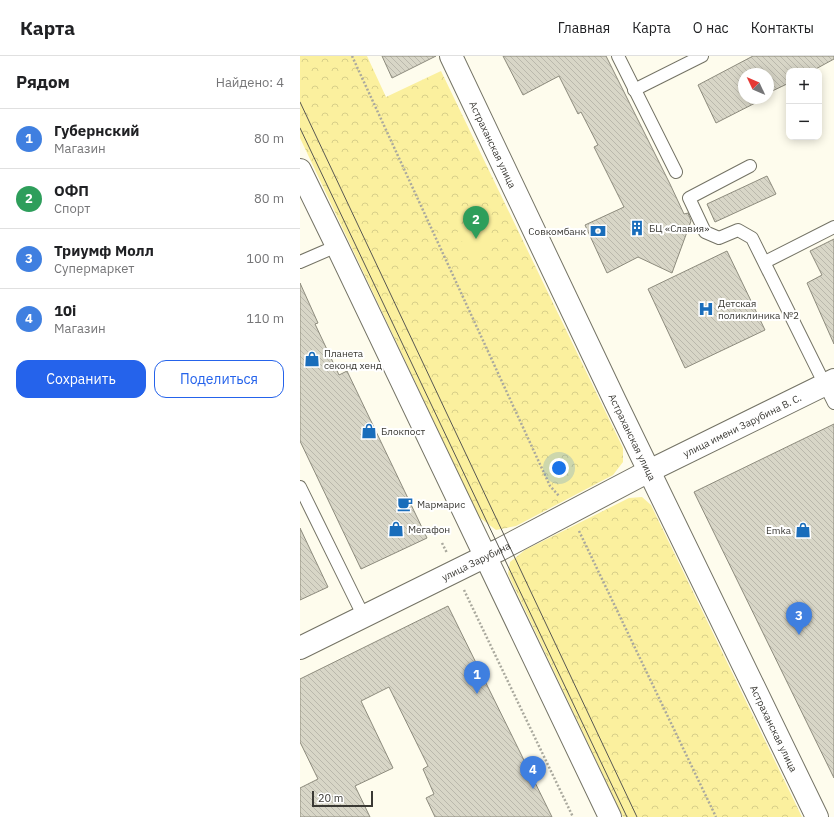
<!DOCTYPE html>
<html lang="ru">
<head>
<meta charset="utf-8">
<style>
	:root { --surface:#fff; --page:#f2f2f2; --text:#202124; --muted:#757577; --line:#e0e0e0; --accent:#2563eb }
	body { margin:0; font-family:"IBM Plex Sans",sans-serif; background:var(--page); color:var(--text) }
	.controls { position:absolute; right:12px; top:12px; display:grid; overflow:hidden; border-radius:8px; box-shadow:0 2px 10px #0003 }
	.controls button { width:36px; height:36px; display:grid; place-items:center; padding:0; border:0; border-bottom:1px solid var(--line); background:var(--surface); color:var(--text); font:20px sans-serif }
	.compass { position:absolute; left:438px; top:12px; width:36px; height:36px; border-radius:50%; background:var(--surface); box-shadow:0 2px 10px #0003; rotate:314deg }
	.scale { position:absolute; left:12px; bottom:10px; width:61px; box-sizing:border-box; padding-left:4px; border:2px solid #3a3934; border-top:0; font-size:11px; line-height:14px; white-space:nowrap; color:#3a3934; -webkit-text-stroke:3px #fff; paint-order:stroke }
	.you { position:absolute; left:259px; top:412px; width:14px; height:14px; margin:-10px; border:3px solid #fff; border-radius:50%; background:#1a73e8; box-shadow:0 0 0 6px #1a73e833 }
	.badge { display:grid; place-items:center; width:26px; height:26px; border-radius:50%; background:var(--accent); color:#fff; font-size:13px; font-weight:700 }
	.pin { position:absolute; translate:-50% -33px; filter:drop-shadow(0 1px 2px #0008) }
	.pin::after { content:''; position:absolute; top:21px; width:14px; height:12px; background:inherit; clip-path:polygon(0 0,100% 0,50% 100%) }
	.list { margin:0; padding:0; list-style:none }
	h2 { display:flex; justify-content:space-between; align-items:center; height:52px; margin:0; padding:0 16px; font-size:17px }
	h2 small { font-size:13px; font-weight:400; color:var(--muted) }
	.list li { display:grid; grid-template-columns:26px 1fr auto; gap:12px; align-items:center; box-sizing:border-box; height:60px; padding:0 16px; border-top:1px solid var(--line) }
	.list b { display:block; font-size:15px; white-space:nowrap }
	.list p { margin:0; font-size:13px; white-space:nowrap; color:var(--muted) }
	.list em { font-size:13px; font-style:normal; color:var(--muted) }
	.actions { display:flex; gap:8px; padding:12px 16px }
	.actions a { flex:1; padding:9px 0; border:1px solid var(--accent); border-radius:12px; text-align:center; font-size:14px; color:var(--accent) }
	.actions .main { background:var(--accent); color:#fff }
	.map { position:relative; flex:none; width:534px; height:761px; overflow:hidden }
	header { display:flex; align-items:center; gap:24px; box-sizing:border-box; height:56px; padding:0 20px; background:var(--surface); border-bottom:1px solid var(--line) }
	header strong { font-size:19px }
	nav { display:flex; gap:22px; margin-inline-start:auto; font-size:14px }
	main { display:flex }
	aside { flex:1; background:var(--surface) }
	.map>svg:first-child { display:block }
</style>
</head>
<body>
<header>
<strong>Карта</strong>
<nav><a>Главная</a><a>Карта</a><a>О нас</a><a>Контакты</a></nav>
</header>
<main>
<aside>
<h2>Рядом<small>Найдено: 4</small></h2>
<ul class="list">
<li><span class="badge" style="background:#3f7fe0">1</span><div><b>Губернский</b><p>Магазин</p></div><em>80 m</em></li>
<li><span class="badge" style="background:#2e9e5b">2</span><div><b>ОФП</b><p>Спорт</p></div><em>80 m</em></li>
<li><span class="badge" style="background:#3f7fe0">3</span><div><b>Триумф Молл</b><p>Супермаркет</p></div><em>100 m</em></li>
<li><span class="badge" style="background:#3f7fe0">4</span><div><b>10i</b><p>Магазин</p></div><em>110 m</em></li>
</ul>
<div class="actions"><a class="main">Сохранить</a><a>Поделиться</a></div>
</aside>
<div class="map">
<svg width="534" height="761" viewBox="0 0 534 761">
	<defs>
		<pattern id="park-crowns" width="20" height="18" patternUnits="userSpaceOnUse"><rect width="20" height="18" fill="#fbf09e"/><path d="M2 6a3 3 0 1 1 6 0M12 15a3 3 0 1 1 6 0" fill="none" stroke="#d8cf89"/></pattern>
		<pattern id="building-back-hatch" width="6" height="6" patternUnits="userSpaceOnUse"><rect width="6" height="6" fill="#d8d6c7"/><path d="M-1 5l2 2M0 0l6 6M5-1l2 2" fill="none" stroke="#bab8ac"/></pattern>
	</defs>
	<rect width="100%" height="100%" fill="#fefced"/>
	<g fill="url(#park-crowns)">
		<polygon points="0,0 67,0 86,41 141,15 323,392 323,406 313,419 216,470 196,474 179,461 0,82"/>
		<polygon points="342,441 351,449 502,761 323,761 208,518 210,506 225,494 329,442"/>
	</g>
	<polygon fill="#fbf09e" points="181,164 195,190 171,202 157,176"/>
	<g fill="url(#building-back-hatch)" stroke="#8d8b7d">
		<polygon points="82,0 136,0 92,22"/>
		<polygon points="203,0 306,0 370,128 384,158 388,157 391,165 372,217 338,201 307,217 285,169 324,151 294,91 298,89 281,56 278,58 259,20 223,39"/>
		<polygon points="453,0 534,0 534,3 512,15 489,15 489,27 468,37 468,18 444,18 444,42 465,42 416,67 398,29"/>
		<polygon points="467,120 476,138 415,166 407,148"/>
		<polygon points="534,183 534,288 507,227 522,219 510,195"/>
		<polygon points="427,195 465,274 385,312 348,233"/>
		<polygon points="0,227 18,267 15,268 39,319 47,315 127,482 61,513 0,385"/>
		<polygon points="534,368 534,722 394,436"/>
		<polygon points="0,472 28,531 0,544"/>
		<polygon points="148,550 252,761 135,761 126,742 134,738 123,713 128,710 89,631 61,645 93,712 55,730 70,761 0,761 0,732 18,723 0,686 0,623"/>
	</g>
	<g fill="none" stroke-linecap="round" stroke-linejoin="round">
		<defs>
			<g id="service">
				<polyline points="318,0 376,116"/>
				<polyline points="334,34 402,0"/>
				<polyline points="450,110 389,142 405,176 419,182 438,174 452,182 534,347"/>
				<polyline points="0,206 37,190"/>
				<polyline points="465,206 534,171"/>
				<polyline points="0,431 64,561"/>
			</g>
			<g id="minor">
				<path id="s1" d="M0,592l186,-92 13,-6 150,-79 185,-91"/>
			</g>
			<g id="secondary">
				<path id="s2" d="M151,0l164,345 202,416"/>
				<polyline points="0,114 37,190 310,761"/>
			</g>
		</defs>
		<use href="#service" stroke="#747365" stroke-width="14"/>
		<use href="#minor" stroke="#747365" stroke-width="24"/>
		<use href="#secondary" stroke="#747365" stroke-width="24"/>
		<g stroke="#aaa99e" stroke-width="2.5" stroke-dasharray="2 2" stroke-linecap="butt">
			<polyline points="52,0 250,430 259,440"/>
			<polyline points="279,475 416,761"/>
			<polyline points="142,487 147,497"/>
			<polyline points="164,534 273,761"/>
		</g>
		<use href="#service" stroke="#fff" stroke-width="12"/>
		<use href="#minor" stroke="#fff" stroke-width="22"/>
		<use href="#secondary" stroke="#fff" stroke-width="22"/>
		<g stroke="#595852" stroke-width="1">
			<polyline points="0,46 337,761"/>
			<polyline points="0,72 327,761"/>
		</g>
	</g>
	<defs>
		<symbol id="building-bare" viewBox="-9 -9 18 18"><path d="M-4-6H4V6H1V3H-1V6H-4ZM-2.5-4.3h1.7v1.8h-1.7ZM.8-4.3h1.7v1.8H.8ZM-2.5-1h1.7V.8h-1.7ZM.8-1h1.7V.8H.8Z" fill="#196dbb" stroke="#fff" stroke-width="2.5" paint-order="stroke"/></symbol>
		<symbol id="bank-bare" viewBox="-9 -9 18 18"><path d="M-6-4H6V4H-6ZM0-2.3a2.3 2.3 0 1 0 0 4.6a2.3 2.3 0 1 0 0-4.6Z" fill="#196dbb" stroke="#fff" stroke-width="2.5" paint-order="stroke"/></symbol>
		<symbol id="hospital-bare" viewBox="-9 -9 18 18"><path d="M-5-5h3v3.5h4V-5h3V5h-3V1.5h-4V5h-3Z" fill="#196dbb" stroke="#fff" stroke-width="2.5" paint-order="stroke"/></symbol>
		<symbol id="shop-bare" viewBox="-9 -9 18 18"><path d="M-5-2.5h2.3a2.7 3.5 0 0 1 5.4 0H5L5.5 6h-11ZM-1.5-2.5h3a1.5 2.3 0 0 0-3 0Z" fill="#196dbb" stroke="#fff" stroke-width="2.5" paint-order="stroke"/></symbol>
		<symbol id="cafe-bare" viewBox="-9 -9 18 18"><path d="M-5.5-4.5H6V0H3Q3 3.5 0 3.5H-2.5Q-5.5 3.5-5.5 0ZM3-3.2v2h1.7v-2ZM-6 4.5H4V6H-6Z" fill="#196dbb" stroke="#fff" stroke-width="2.5" paint-order="stroke"/></symbol>
	</defs>
	<g fill-rule="evenodd">
		<use href="#building-bare" x="326" y="161" width="22" height="22"/>
		<use href="#bank-bare" x="287" y="164" width="22" height="22"/>
		<use href="#hospital-bare" x="395" y="242" width="22" height="22"/>
		<use href="#shop-bare" x="1" y="292" width="22" height="22"/>
		<use href="#shop-bare" x="58" y="364" width="22" height="22"/>
		<use href="#cafe-bare" x="94" y="437" width="22" height="22"/>
		<use href="#shop-bare" x="85" y="462" width="22" height="22"/>
		<use href="#shop-bare" x="492" y="463" width="22" height="22"/>
	</g>
	<g text-anchor="middle" stroke-width="4" stroke-linejoin="round" paint-order="stroke">
		<g font-size="10" fill="#3a3934" stroke="#fff">
			<text dy="4" stroke="none"><textPath href="#s2" startOffset="98">Астраханская улица</textPath></text>
			<text dy="4" stroke="none"><textPath href="#s1" startOffset="495">улица имени Зарубина В. С.</textPath></text>
			<text dy="4" stroke="none"><textPath href="#s2" startOffset="422">Астраханская улица</textPath></text>
			<text dy="4" stroke="none"><textPath href="#s1" startOffset="196">улица Зарубина</textPath></text>
			<text dy="4" stroke="none"><textPath href="#s2" startOffset="746">Астраханская улица</textPath></text>
		</g>
		<g font-size="10" fill="#3a3934" stroke="#fff" text-anchor="start">
			<text x="349" y="176">БЦ «Славия»</text>
			<text x="286" y="179" text-anchor="end">Совкомбанк</text>
			<text x="418" y="251">Детская<tspan x="418" dy="12">поликлиника №2</tspan></text>
			<text x="24" y="301">Планета<tspan x="24" dy="12">секонд хенд</tspan></text>
			<text x="81" y="379">Блокпост</text>
			<text x="117" y="452">Мармарис</text>
			<text x="108" y="477">Мегафон</text>
			<text x="491" y="478" text-anchor="end">Emka</text>
		</g>
	</g>
</svg>
<div class="controls">
<button>+</button>
<button>−</button>
</div>
<svg class="compass" viewBox="-18 -18 36 36"><path d="M0-13l5 13h-10z" fill="#e53935"/><path d="M0 13l5-13h-10z" fill="#757577"/></svg>
<div class="scale">20 m</div>
<div class="you"></div>
<div class="pin badge" style="left:177px;top:638px;background:#3f7fe0">1</div>
<div class="pin badge" style="left:176px;top:183px;background:#2e9e5b">2</div>
<div class="pin badge" style="left:499px;top:579px;background:#3f7fe0">3</div>
<div class="pin badge" style="left:233px;top:733px;background:#3f7fe0">4</div>
</div>
</main>
</body>
</html>
